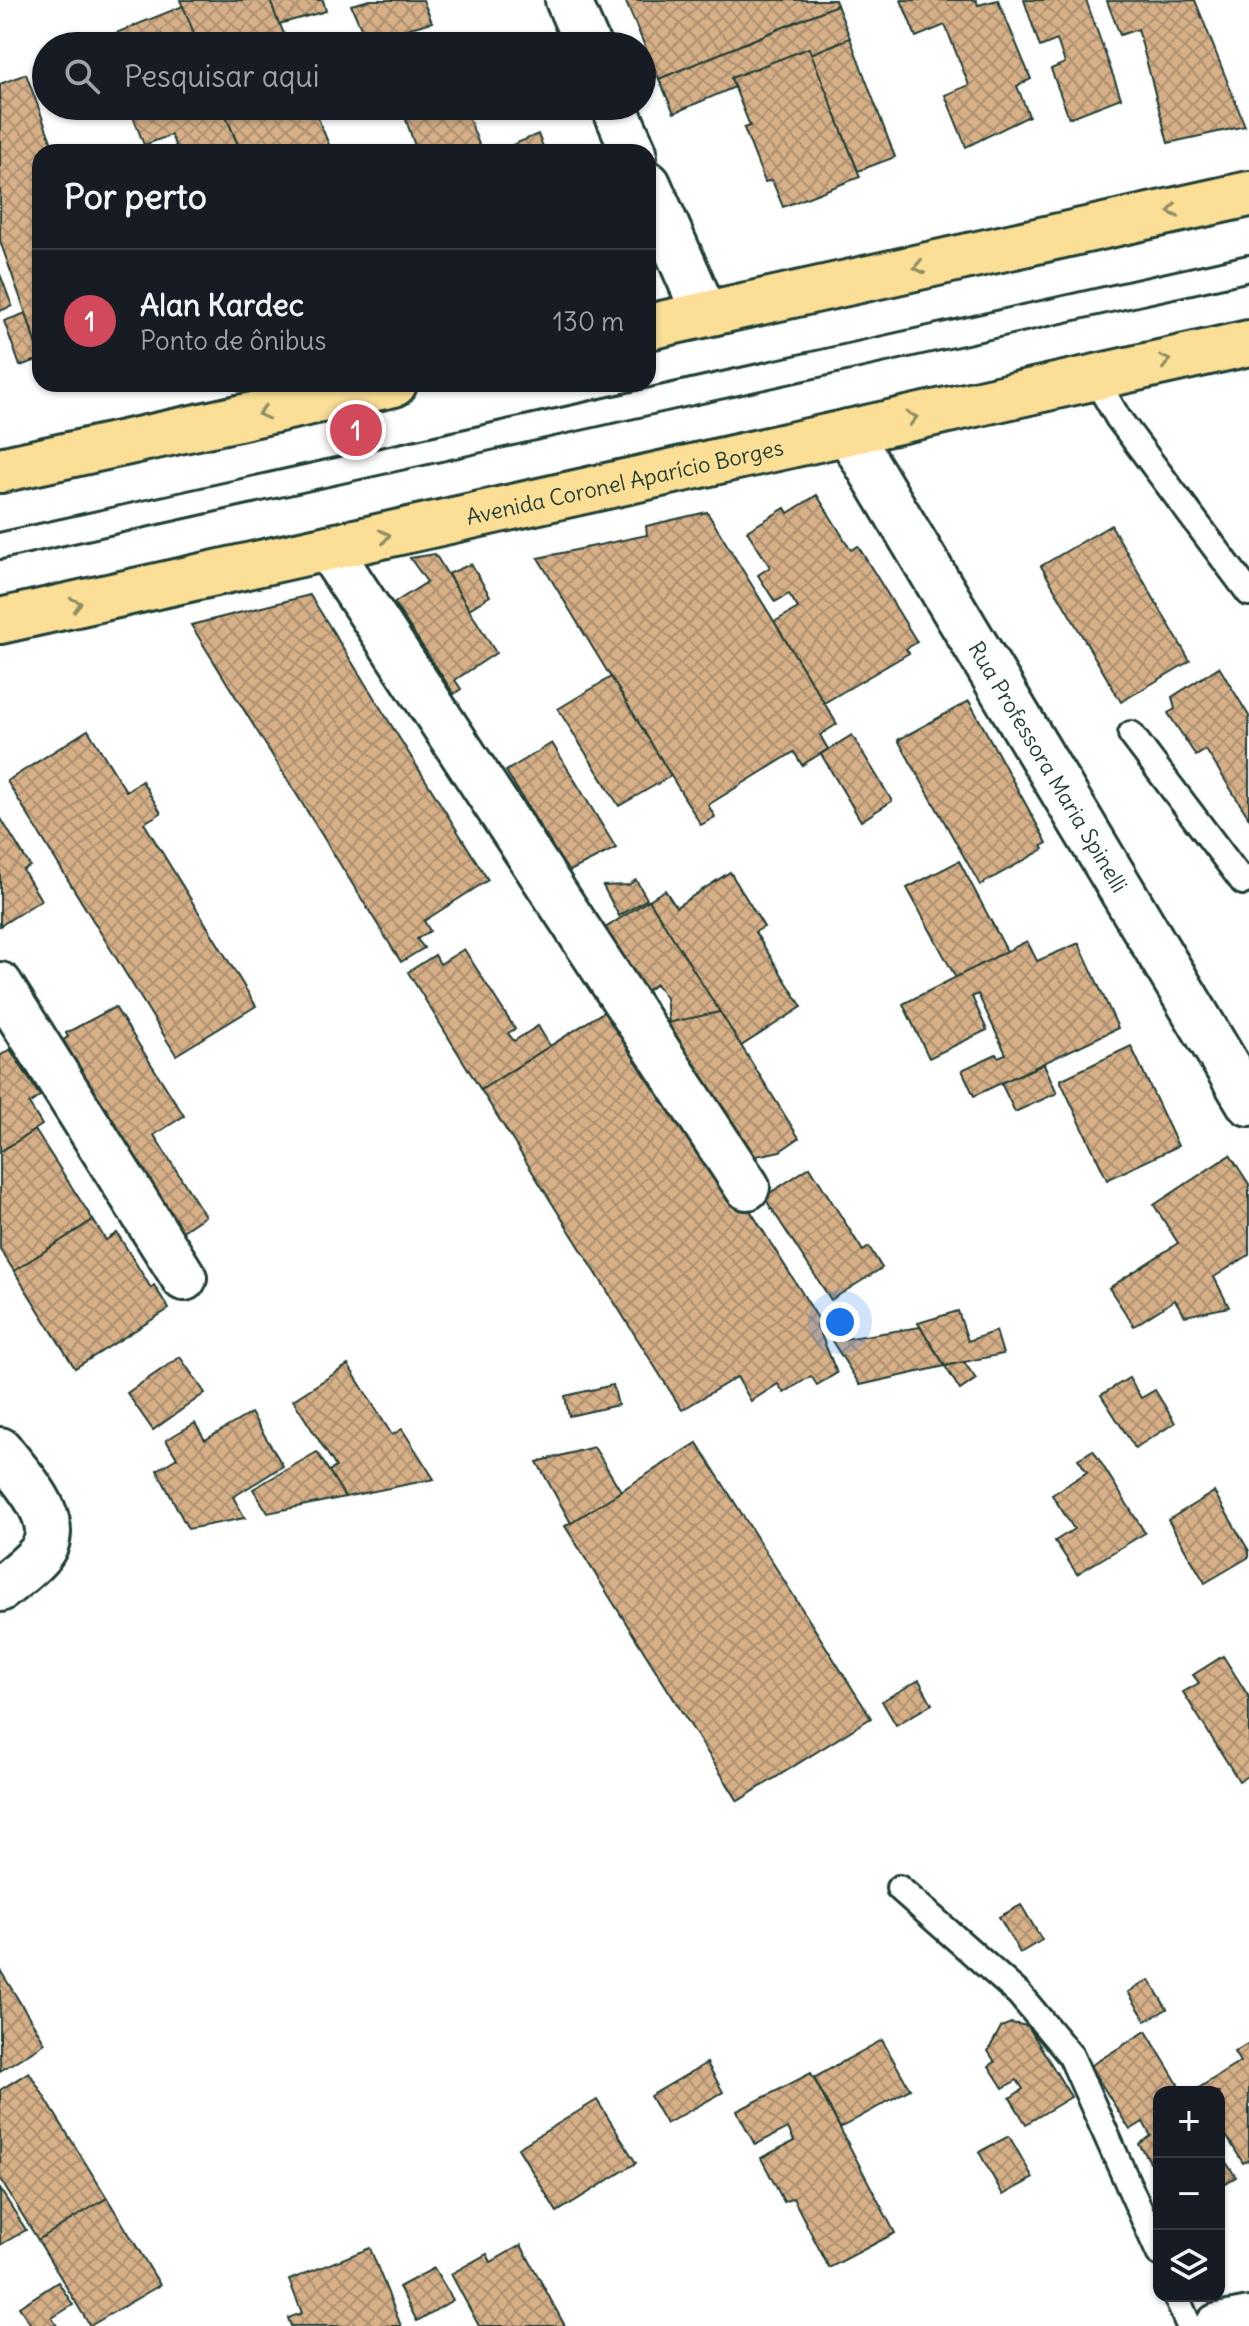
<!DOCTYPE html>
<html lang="pt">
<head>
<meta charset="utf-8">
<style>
	:root { --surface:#171b24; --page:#242831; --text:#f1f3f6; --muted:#9ea1a6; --line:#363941; --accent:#d1495b }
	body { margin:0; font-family:Delius,sans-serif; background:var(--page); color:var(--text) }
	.controls { position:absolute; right:24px; bottom:24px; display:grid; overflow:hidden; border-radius:16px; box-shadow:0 2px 6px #0004 }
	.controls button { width:72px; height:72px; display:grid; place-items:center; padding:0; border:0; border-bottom:2px solid var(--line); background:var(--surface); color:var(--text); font:40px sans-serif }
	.you { position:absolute; left:840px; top:1322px; width:28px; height:28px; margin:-20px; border:6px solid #fff; border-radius:50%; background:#1a73e8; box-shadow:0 0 0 12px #1a73e833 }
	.badge { display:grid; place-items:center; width:52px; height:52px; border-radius:50%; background:var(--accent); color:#fff; font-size:26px; font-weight:700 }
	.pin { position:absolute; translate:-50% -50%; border:4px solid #fff; box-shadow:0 2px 8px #0006 }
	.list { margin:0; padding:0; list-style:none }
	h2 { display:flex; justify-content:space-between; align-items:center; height:104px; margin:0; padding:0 32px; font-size:34px }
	h2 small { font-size:26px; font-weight:400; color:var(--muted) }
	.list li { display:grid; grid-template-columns:52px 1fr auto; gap:24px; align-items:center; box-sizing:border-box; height:144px; padding:0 32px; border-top:2px solid var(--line) }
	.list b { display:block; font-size:30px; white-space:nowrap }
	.list p { margin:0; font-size:26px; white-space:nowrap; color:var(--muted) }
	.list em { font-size:26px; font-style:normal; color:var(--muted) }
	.icon { flex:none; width:44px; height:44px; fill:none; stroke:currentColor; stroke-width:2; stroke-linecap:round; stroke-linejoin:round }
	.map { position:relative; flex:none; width:1249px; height:2326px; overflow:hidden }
	.search { position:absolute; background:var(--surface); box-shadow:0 2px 6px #0004; left:32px; top:32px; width:624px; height:88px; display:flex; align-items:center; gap:20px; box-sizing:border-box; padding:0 28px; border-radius:44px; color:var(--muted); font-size:30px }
	.panel { position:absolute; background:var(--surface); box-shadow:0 2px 6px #0004; left:32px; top:144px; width:624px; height:248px; border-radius:24px }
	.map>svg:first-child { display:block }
</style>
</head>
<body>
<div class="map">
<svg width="1249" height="2326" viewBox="0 0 1249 2326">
	<defs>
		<pattern id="building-cross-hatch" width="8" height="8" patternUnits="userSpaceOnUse" patternTransform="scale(2)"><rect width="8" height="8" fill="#d7b088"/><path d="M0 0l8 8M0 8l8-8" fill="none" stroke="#ae9070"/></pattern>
	</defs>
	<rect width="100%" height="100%" fill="#fff"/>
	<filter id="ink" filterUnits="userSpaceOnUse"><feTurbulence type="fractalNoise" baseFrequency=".0125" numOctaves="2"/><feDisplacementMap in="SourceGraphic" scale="16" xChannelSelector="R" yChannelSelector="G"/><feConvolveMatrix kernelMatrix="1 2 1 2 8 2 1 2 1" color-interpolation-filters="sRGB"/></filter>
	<g filter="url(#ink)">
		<g fill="url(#building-cross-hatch)" stroke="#1f3d34" stroke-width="2">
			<polygon points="180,0 270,0 289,46 199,46"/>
			<polygon points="270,0 323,0 326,11 279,24"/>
			<polygon points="370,0 423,0 432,22 366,40 351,5"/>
			<polygon points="625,0 835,0 837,5 659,79"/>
			<polygon points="901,0 976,0 978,5 998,0 1031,79 1017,86 1029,116 966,147 945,95 969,85 945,25 916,37"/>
			<polygon points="1024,0 1086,0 1121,98 1069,118 1051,69 1065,63 1057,40 1040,47"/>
			<polygon points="1195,0 1245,126 1168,143 1138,29 1120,35 1107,1"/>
			<polygon points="837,5 850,38 811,54 809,48 731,78 735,87 674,113 659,79"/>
			<polygon points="183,6 199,46 104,46 101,39"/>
			<polygon points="850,38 895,157 858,171 811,54"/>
			<polygon points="809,48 860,177 783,207 772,180 765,182 744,128 750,126 731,78"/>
			<polygon points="26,74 55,152 40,152 40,353 0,241 0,84"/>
			<polygon points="129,106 222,106 241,152 178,152 171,135 144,145"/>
			<polygon points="222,106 313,106 332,152 241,152"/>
			<polygon points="417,106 464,106 482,152 417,152 403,111"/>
			<polygon points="538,134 545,152 504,152 503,149"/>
			<polygon points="0,274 12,306 0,311"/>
			<polygon points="26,313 40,359 20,366 4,321"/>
			<polygon points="817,495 851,550 858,546 917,642 906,649 909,653 824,703 774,622 798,608 789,594 775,602 758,575 770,567 747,531 785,508 788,513"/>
			<polygon points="707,512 837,724 820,735 828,749 802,765 794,752 708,805 715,817 701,825 538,558 647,535 646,526"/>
			<polygon points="1111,525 1190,661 1121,702 1041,566"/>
			<polygon points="435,554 496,653 455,680 461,689 454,694 394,603 427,582 410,558"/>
			<polygon points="471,564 490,596 469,609 448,574"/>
			<polygon points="310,595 488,880 424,921 430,931 417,939 424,948 401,962 191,625"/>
			<polygon points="1219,667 1249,716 1249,818 1206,750 1196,756 1168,713 1175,709 1172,697"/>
			<polygon points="611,677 671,776 619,806 558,709"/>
			<polygon points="969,701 1047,843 1042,846 1044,849 980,885 898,740"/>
			<polygon points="88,730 126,791 142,781 161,813 144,823 256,1006 176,1055 7,781"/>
			<polygon points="852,735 892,801 861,821 821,754"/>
			<polygon points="552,743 616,848 568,872 506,771"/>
			<polygon points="0,817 30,866 23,870 41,900 0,926"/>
			<polygon points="959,861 1007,951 956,978 907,888"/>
			<polygon points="730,872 764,927 755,932 802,1007 741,1046 649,900 665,890 676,907"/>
			<polygon points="636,880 647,899 619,916 603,886 628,885"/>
			<polygon points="649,900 720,1012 669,1024 666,998 656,984 643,993 602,930"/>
			<polygon points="1027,941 1037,961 1079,943 1118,1028 974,1096 962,1070 996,1054 998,1057 1006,1054 978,994 972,997 987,1030 929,1058 903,1004"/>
			<polygon points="464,949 515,1029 508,1033 514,1041 538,1026 550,1046 481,1090 408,972 435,955 440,964"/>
			<polygon points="619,1002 821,1323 817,1325 837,1373 817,1385 811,1376 784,1393 778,1384 751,1401 737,1377 682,1410 481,1090"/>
			<polygon points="115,1007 184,1116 154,1135 205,1216 181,1232 63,1040 68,1037 66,1033"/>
			<polygon points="720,1012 799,1138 780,1151 742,1159 657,1025"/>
			<polygon points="1131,1046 1178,1146 1107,1180 1060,1080"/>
			<polygon points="10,1049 40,1096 29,1104 42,1125 0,1152 0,1056"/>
			<polygon points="1044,1064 1057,1093 1015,1112 1001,1083"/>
			<polygon points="35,1130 93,1220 14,1271 0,1249 0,1152"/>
			<polygon points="1230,1155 1249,1184 1249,1255 1214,1277 1229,1307 1185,1316 1175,1300 1134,1326 1109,1288 1178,1243 1154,1205"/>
			<polygon points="810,1167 863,1251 869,1247 882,1268 831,1300 764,1197"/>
			<polygon points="93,1220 106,1240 117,1233 151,1288 154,1285 169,1309 75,1368 14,1271"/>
			<polygon points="958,1311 968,1341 996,1331 1003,1354 945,1366 918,1323"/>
			<polygon points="920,1327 945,1366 860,1385 832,1341"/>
			<polygon points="180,1357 205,1393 153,1430 127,1393"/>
			<polygon points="964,1362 976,1379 960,1390 945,1366"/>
			<polygon points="348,1365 392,1435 402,1429 434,1479 345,1497 329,1471 336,1467 293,1400"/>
			<polygon points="1129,1378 1141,1398 1155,1390 1175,1423 1135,1448 1101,1395"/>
			<polygon points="613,1385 618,1405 569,1416 565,1396"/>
			<polygon points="251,1413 283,1466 233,1497 245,1518 188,1529 157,1470 177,1458 166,1440 195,1423 205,1440"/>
			<polygon points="697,1443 871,1718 738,1801 565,1526"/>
			<polygon points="594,1447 621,1491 571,1523 537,1462"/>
			<polygon points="1093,1450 1145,1533 1077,1574 1055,1541 1074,1529 1052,1495 1087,1472 1078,1459"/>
			<polygon points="317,1452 345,1497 268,1513 253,1489"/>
			<polygon points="1214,1492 1249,1551 1249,1557 1205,1583 1168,1520"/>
			<polygon points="1223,1656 1249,1697 1249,1775 1239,1781 1183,1692 1199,1683 1193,1675"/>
			<polygon points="919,1680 932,1704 896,1725 882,1701"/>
			<polygon points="1021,1905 1042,1940 1020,1953 999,1917"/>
			<polygon points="0,1970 45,2043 0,2071"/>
			<polygon points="1149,1980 1167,2009 1146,2021 1128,1992"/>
			<polygon points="1011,2023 1028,2026 1071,2097 1026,2124 1010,2098 1023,2089 1017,2080 1003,2088 989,2066 995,2062 988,2051 1001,2027"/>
			<polygon points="1146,2031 1178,2084 1170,2092 1159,2092 1159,2176 1139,2144 1151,2136 1143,2122 1130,2130 1090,2066"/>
			<polygon points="882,2040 910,2089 840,2128 814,2078"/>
			<polygon points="1249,2043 1249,2160 1243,2163 1219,2124 1219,2092 1199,2092 1197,2089 1240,2062 1234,2052"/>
			<polygon points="707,2063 723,2092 666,2124 650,2096"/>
			<polygon points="29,2072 107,2198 38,2240 0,2179 0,2090"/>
			<polygon points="811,2073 895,2233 829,2268 793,2198 784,2202 761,2158 794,2141 788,2128 755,2145 737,2111"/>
			<polygon points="597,2100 636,2163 557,2212 518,2148"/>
			<polygon points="1009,2136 1033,2178 1003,2195 979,2152"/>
			<polygon points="1223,2158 1236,2177 1219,2187 1219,2160"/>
			<polygon points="0,2189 26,2230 0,2245"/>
			<polygon points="107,2198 160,2285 90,2326 38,2240"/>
			<polygon points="521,2245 565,2326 479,2326 451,2274 487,2254 491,2262"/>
			<polygon points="370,2248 401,2326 291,2326 288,2318 302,2313 289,2280"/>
			<polygon points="434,2268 453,2300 417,2321 399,2287"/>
			<polygon points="58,2282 73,2305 52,2318 57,2326 32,2326 19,2307"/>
		</g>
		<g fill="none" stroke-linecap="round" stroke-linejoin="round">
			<defs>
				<g id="service">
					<polyline points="1094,377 1118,418 1249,593"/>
					<polyline points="0,546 1249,268"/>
					<polyline points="1131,734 1243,882 1249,878"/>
					<polyline points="899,1888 1019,1994 1071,2056 1159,2253"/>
					<polyline points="1176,2296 1189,2326"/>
				</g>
				<g id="minor">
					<path id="s1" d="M848,432l401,671"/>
					<polyline points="328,548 747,1187"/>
					<polyline points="0,985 184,1278"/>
					<path d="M0,1450c19,26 68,72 39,105 -11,13 -26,23 -39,34"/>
				</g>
				<g id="tertiary">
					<polyline points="568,0 588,46"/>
					<polyline points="614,106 634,152"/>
					<polyline points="648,184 705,314"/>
					<polyline points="1218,2326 1249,2320"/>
				</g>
				<g id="primary">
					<polyline points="648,327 1249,194"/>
					<polyline points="0,470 394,384"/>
					<path id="s2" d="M0,621l1249,-278"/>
				</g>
			</defs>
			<use href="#service" stroke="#1f3d34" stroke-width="30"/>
			<use href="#minor" stroke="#1f3d34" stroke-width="50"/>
			<use href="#tertiary" stroke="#1f3d34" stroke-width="50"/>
			<use href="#primary" stroke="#1f3d34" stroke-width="50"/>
			<use href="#service" stroke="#fff" stroke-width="24"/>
			<use href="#minor" stroke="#fff" stroke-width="44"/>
			<use href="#tertiary" stroke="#fff" stroke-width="44"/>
			<use href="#primary" stroke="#fbdf96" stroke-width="44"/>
		</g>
		<defs><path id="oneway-chevron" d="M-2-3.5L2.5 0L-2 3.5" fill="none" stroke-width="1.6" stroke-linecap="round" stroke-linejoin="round" transform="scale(2)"/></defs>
		<g stroke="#8d8e65">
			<use href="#oneway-chevron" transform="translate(1173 211) rotate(168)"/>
			<use href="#oneway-chevron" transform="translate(919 267) rotate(168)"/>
			<use href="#oneway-chevron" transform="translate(1165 361) rotate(-13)"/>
			<use href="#oneway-chevron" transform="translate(263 413) rotate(167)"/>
			<use href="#oneway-chevron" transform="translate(912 418) rotate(-13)"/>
			<use href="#oneway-chevron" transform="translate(385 536) rotate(-13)"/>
			<use href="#oneway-chevron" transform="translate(76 604) rotate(-13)"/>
		</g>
	</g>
	<g text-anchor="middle" stroke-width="8" stroke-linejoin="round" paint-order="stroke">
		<g font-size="22" fill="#1f3d34" stroke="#fff">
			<text dy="8" stroke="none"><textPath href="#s2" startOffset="640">Avenida Coronel Aparício Borges</textPath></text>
			<text dy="8" stroke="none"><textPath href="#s1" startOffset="390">Rua Professora Maria Spinelli</textPath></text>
		</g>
	</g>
</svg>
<div class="controls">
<button>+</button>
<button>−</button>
<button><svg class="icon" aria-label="layers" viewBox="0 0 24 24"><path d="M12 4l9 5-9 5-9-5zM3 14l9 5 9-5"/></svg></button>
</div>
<div class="you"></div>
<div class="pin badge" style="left:356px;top:430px">1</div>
<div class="search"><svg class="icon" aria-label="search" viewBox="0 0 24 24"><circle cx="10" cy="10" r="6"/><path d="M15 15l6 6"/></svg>Pesquisar aqui</div>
<section class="panel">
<h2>Por perto<small></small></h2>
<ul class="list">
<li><span class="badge">1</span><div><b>Alan Kardec</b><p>Ponto de ônibus</p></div><em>130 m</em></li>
</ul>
</section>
</div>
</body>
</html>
